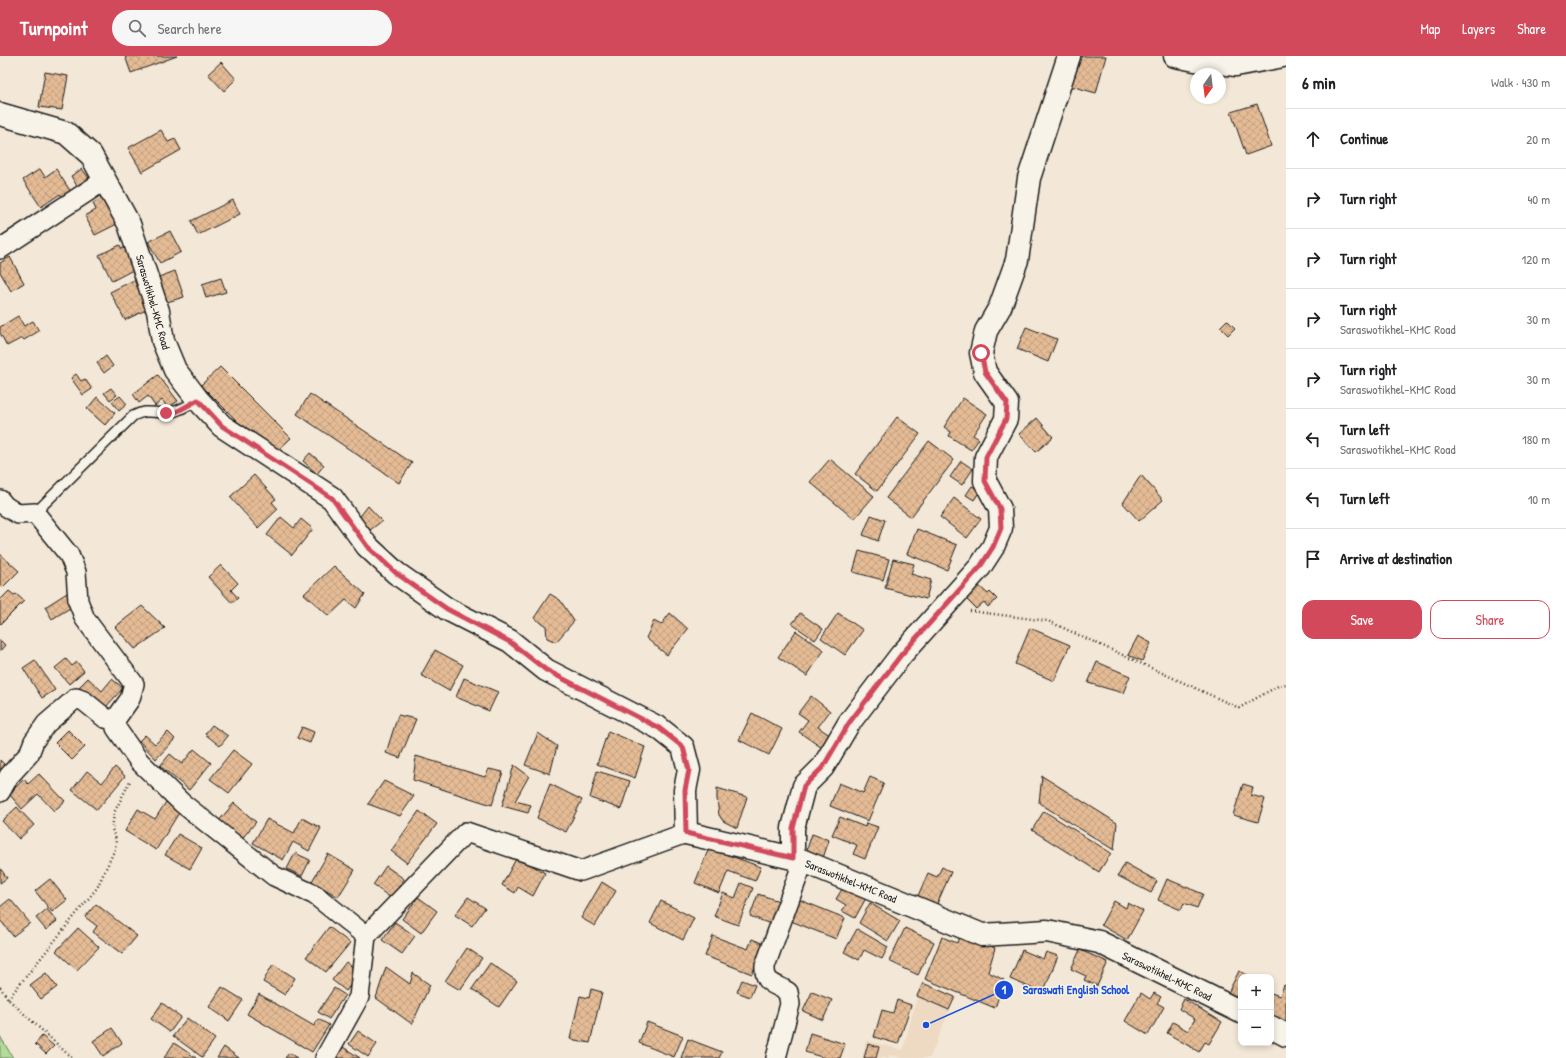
<!DOCTYPE html>
<html lang="en">
<head>
<meta charset="utf-8">
<style>
	:root { --surface:#fff; --page:#f6f6f6; --text:#202124; --muted:#757577; --line:#e0e0e0; --accent:#d1495b }
	body { margin:0; font-family:"Patrick Hand",sans-serif; background:var(--page); color:var(--text) }
	.controls { position:absolute; right:12px; bottom:12px; display:grid; overflow:hidden; border-radius:8px; box-shadow:0 2px 6px #0003 }
	.controls button { width:36px; height:36px; display:grid; place-items:center; padding:0; border:0; border-bottom:1px solid var(--line); background:var(--surface); color:var(--text); font:20px sans-serif }
	.compass { position:absolute; left:1190px; top:12px; width:36px; height:36px; border-radius:50%; background:var(--surface); box-shadow:0 2px 6px #0003; rotate:194deg }
	.stop { position:absolute; width:12px; height:12px; margin:-9px; border:3px solid #d1495b; border-radius:50%; background:#fff }
	.stop.end { background:#d1495b; border-color:#fff; box-shadow:0 1px 4px #0008 }
	.list { margin:0; padding:0; list-style:none }
	h2 { display:flex; justify-content:space-between; align-items:center; height:52px; margin:0; padding:0 16px; font-size:17px }
	h2 small { font-size:13px; font-weight:400; color:var(--muted) }
	.list li { display:grid; grid-template-columns:26px 1fr auto; gap:12px; align-items:center; box-sizing:border-box; height:60px; padding:0 16px; border-top:1px solid var(--line) }
	.list b { display:block; font-size:15px; white-space:nowrap }
	.list p { margin:0; font-size:13px; white-space:nowrap; color:var(--muted) }
	.list em { font-size:13px; font-style:normal; color:var(--muted) }
	.actions { display:flex; gap:8px; padding:12px 16px }
	.actions a { flex:1; padding:9px 0; border:1px solid var(--accent); border-radius:12px; text-align:center; font-size:14px; color:var(--accent) }
	.actions .main { background:var(--accent); color:#fff }
	.icon { flex:none; width:22px; height:22px; fill:none; stroke:currentColor; stroke-width:2; stroke-linecap:round; stroke-linejoin:round }
	.map { position:relative; flex:none; width:1286px; height:1002px; overflow:hidden }
	header { display:flex; align-items:center; gap:24px; box-sizing:border-box; height:56px; padding:0 20px; background:var(--accent); color:#fff }
	header strong { font-size:19px }
	nav { display:flex; gap:22px; margin-inline-start:auto; font-size:14px }
	.search { width:280px; height:36px; background:var(--page); display:flex; align-items:center; gap:10px; box-sizing:border-box; padding:0 14px; border-radius:22px; color:var(--muted); font-size:15px }
	main { display:flex }
	aside { flex:1; background:var(--surface) }
	.map>svg:first-child { display:block }
</style>
</head>
<body>
<header>
<strong>Turnpoint</strong>
<div class="search"><svg class="icon" aria-label="search" viewBox="0 0 24 24"><circle cx="10" cy="10" r="6"/><path d="M15 15l6 6"/></svg>Search here</div>
<nav><a>Map</a><a>Layers</a><a>Share</a></nav>
</header>
<main>
<div class="map">
<svg width="1286" height="1002" viewBox="0 0 1286 1002">
	<defs>
		<pattern id="forest-firs" width="22" height="20" patternUnits="userSpaceOnUse"><rect width="22" height="20" fill="#b2dd9a"/><path d="M5 1l3.5 6h-7zM16 11l3.5 6h-7z" fill="#98bd84"/></pattern>
		<pattern id="building-cross-hatch" width="8" height="8" patternUnits="userSpaceOnUse"><rect width="8" height="8" fill="#e4bb95"/><path d="M0 0l8 8M0 8l8-8" fill="none" stroke="#c3a080"/></pattern>
	</defs>
	<rect width="100%" height="100%" fill="#f3e8d7"/>
	<filter id="ink" filterUnits="userSpaceOnUse"><feTurbulence type="fractalNoise" baseFrequency=".025" numOctaves="2"/><feDisplacementMap in="SourceGraphic" scale="8" xChannelSelector="R" yChannelSelector="G"/><feConvolveMatrix kernelMatrix="1 2 1 2 8 2 1 2 1" color-interpolation-filters="sRGB"/></filter>
	<g filter="url(#ink)">
		<polygon fill="#eedac3" points="923,927 955,941 930,1002 901,1002 889,999 888,1002 862,1002 866,984 903,994 917,940"/>
		<polygon fill="url(#forest-firs)" stroke="#677c5b" points="0,980 13,1002 0,1002"/>
		<g fill="url(#building-cross-hatch)" stroke="#1c1c1c">
			<polygon points="125,0 177,0 131,17"/>
			<polygon points="1080,0 1106,0 1096,37 1071,30"/>
			<polygon points="221,6 236,23 224,35 208,18"/>
			<polygon points="45,16 68,20 62,54 39,51"/>
			<polygon points="1257,48 1271,90 1246,99 1231,56"/>
			<polygon points="161,74 168,86 175,83 181,94 142,116 128,92"/>
			<polygon points="40,113 45,121 56,113 71,136 63,142 60,138 41,151 23,124"/>
			<polygon points="82,113 89,122 77,130 71,120"/>
			<polygon points="103,142 117,168 95,179 85,160 96,154 93,147"/>
			<polygon points="233,144 240,158 198,179 191,165"/>
			<polygon points="170,175 181,196 160,207 148,186"/>
			<polygon points="120,189 122,193 128,189 134,201 128,204 133,214 112,225 99,199"/>
			<polygon points="10,201 24,227 11,235 0,216 0,207"/>
			<polygon points="175,215 184,241 167,246 159,221"/>
			<polygon points="221,222 226,236 206,242 202,228"/>
			<polygon points="134,224 148,253 125,264 110,236"/>
			<polygon points="18,260 24,270 33,265 39,275 24,284 22,282 7,290 0,277 0,271"/>
			<polygon points="1227,264 1235,272 1228,279 1220,271"/>
			<polygon points="1026,271 1057,283 1048,306 1017,293"/>
			<polygon points="106,300 113,310 104,317 97,307"/>
			<polygon points="220,311 291,382 272,400 201,329"/>
			<polygon points="76,318 81,325 85,323 92,333 83,339 71,322"/>
			<polygon points="158,319 178,345 168,352 162,344 155,350 148,340 139,347 133,338"/>
			<polygon points="111,332 117,339 110,344 104,337"/>
			<polygon points="310,338 412,407 399,427 297,358"/>
			<polygon points="120,340 127,348 119,355 112,346"/>
			<polygon points="97,341 115,357 105,369 87,353"/>
			<polygon points="963,342 987,358 973,379 979,383 971,394 949,380 951,376 944,371"/>
			<polygon points="897,361 920,378 877,435 855,418"/>
			<polygon points="1037,362 1053,381 1036,396 1019,378"/>
			<polygon points="929,385 954,404 911,461 886,442"/>
			<polygon points="310,397 324,409 317,418 303,405"/>
			<polygon points="830,403 874,440 854,463 810,426"/>
			<polygon points="961,405 973,413 962,429 950,421"/>
			<polygon points="254,419 276,443 272,446 278,453 258,472 230,441"/>
			<polygon points="1141,419 1163,444 1139,465 1123,447"/>
			<polygon points="972,430 980,435 974,444 966,439"/>
			<polygon points="954,442 981,463 967,482 940,461"/>
			<polygon points="368,450 382,465 370,474 358,463"/>
			<polygon points="871,459 885,464 878,485 863,479"/>
			<polygon points="281,461 294,472 301,463 313,473 292,499 267,479"/>
			<polygon points="917,473 957,489 947,514 907,498"/>
			<polygon points="859,495 889,503 883,524 853,516"/>
			<polygon points="0,498 19,515 2,532 0,530"/>
			<polygon points="893,503 914,508 911,518 931,524 926,543 885,532"/>
			<polygon points="221,509 238,527 231,534 238,542 232,547 208,521"/>
			<polygon points="334,510 365,538 356,552 346,544 329,560 304,538"/>
			<polygon points="978,529 988,538 990,536 997,543 988,551 984,546 976,553 965,542"/>
			<polygon points="9,535 14,539 16,538 24,545 1,568 0,567 0,544"/>
			<polygon points="67,537 75,549 52,563 45,551"/>
			<polygon points="550,538 560,544 574,565 556,586 547,582 546,570 534,562"/>
			<polygon points="142,550 165,572 135,593 115,571"/>
			<polygon points="670,557 688,573 667,599 646,582 654,565 661,569"/>
			<polygon points="800,557 823,573 815,584 792,568"/>
			<polygon points="838,557 863,574 845,599 821,582"/>
			<polygon points="1030,572 1070,589 1054,625 1015,608"/>
			<polygon points="796,575 824,594 807,620 778,601"/>
			<polygon points="1138,580 1151,587 1142,605 1128,599"/>
			<polygon points="0,584 5,589 0,595"/>
			<polygon points="435,594 463,609 449,635 421,619"/>
			<polygon points="66,603 72,610 77,606 84,615 69,628 55,612"/>
			<polygon points="35,604 55,634 42,642 23,612"/>
			<polygon points="1097,606 1130,620 1123,637 1088,627"/>
			<polygon points="88,622 102,635 112,623 123,632 104,653 79,631"/>
			<polygon points="464,622 498,636 489,655 456,641"/>
			<polygon points="811,640 830,655 818,671 831,680 822,692 799,676 808,664 798,657"/>
			<polygon points="752,657 782,673 769,699 739,684"/>
			<polygon points="398,659 416,663 400,702 386,697"/>
			<polygon points="212,669 228,680 220,690 205,678"/>
			<polygon points="302,671 314,676 310,687 297,682"/>
			<polygon points="68,674 85,691 72,704 55,687"/>
			<polygon points="608,675 645,691 635,722 597,708"/>
			<polygon points="168,676 175,683 156,703 139,685 145,679 155,688"/>
			<polygon points="538,677 557,690 550,718 525,709"/>
			<polygon points="194,693 211,707 189,734 160,710 170,698 182,708"/>
			<polygon points="233,694 252,708 229,737 210,723"/>
			<polygon points="416,700 485,721 489,713 503,716 492,749 413,724"/>
			<polygon points="0,704 5,709 0,715"/>
			<polygon points="514,709 529,720 515,745 531,749 528,757 502,750"/>
			<polygon points="115,711 125,720 97,754 72,734 87,715 102,727"/>
			<polygon points="597,715 630,725 621,753 590,742"/>
			<polygon points="39,718 65,745 54,755 38,738 22,753 9,738 24,723 28,728"/>
			<polygon points="1042,720 1117,767 1114,794 1039,747"/>
			<polygon points="870,721 884,727 868,765 830,750 839,727 863,737"/>
			<polygon points="384,725 414,740 400,760 368,748"/>
			<polygon points="550,728 582,744 566,776 537,762"/>
			<polygon points="1243,728 1253,731 1251,739 1265,743 1258,766 1233,759"/>
			<polygon points="717,732 747,741 737,772 723,765 719,759 717,743"/>
			<polygon points="166,746 180,755 156,794 125,775 138,753 155,763"/>
			<polygon points="234,747 256,766 239,786 217,767"/>
			<polygon points="17,751 34,769 19,783 2,765"/>
			<polygon points="419,755 437,768 407,807 391,795"/>
			<polygon points="1044,755 1111,797 1099,816 1032,774"/>
			<polygon points="840,761 865,771 866,767 878,771 865,803 853,798 857,789 832,779"/>
			<polygon points="302,762 321,772 309,795 293,786 283,804 253,787 267,763 294,777"/>
			<polygon points="178,778 202,792 190,813 165,799"/>
			<polygon points="812,778 829,784 823,802 806,796"/>
			<polygon points="709,792 761,811 755,825 728,815 719,837 695,827"/>
			<polygon points="295,797 310,804 302,820 287,813"/>
			<polygon points="328,798 355,814 338,841 312,825"/>
			<polygon points="517,801 545,817 533,840 518,831 515,837 502,829"/>
			<polygon points="1125,807 1157,825 1151,837 1118,820"/>
			<polygon points="386,810 404,823 391,842 373,829"/>
			<polygon points="942,811 951,816 936,850 917,842 928,817 937,821"/>
			<polygon points="0,812 7,822 0,827"/>
			<polygon points="50,823 67,844 52,856 35,835"/>
			<polygon points="1167,823 1203,838 1197,852 1184,847 1181,854 1158,844"/>
			<polygon points="602,826 616,835 595,870 581,862"/>
			<polygon points="741,827 753,832 738,869 714,860 723,837 735,842"/>
			<polygon points="844,830 866,842 855,862 842,855 846,849 836,843"/>
			<polygon points="758,838 782,846 773,869 750,860"/>
			<polygon points="418,841 437,855 421,877 402,863"/>
			<polygon points="468,841 485,852 472,870 455,859"/>
			<polygon points="10,843 30,867 13,880 0,864 0,851"/>
			<polygon points="800,844 845,862 836,883 791,865"/>
			<polygon points="661,845 694,862 683,884 650,867"/>
			<polygon points="1114,845 1126,852 1128,847 1143,855 1127,884 1101,869"/>
			<polygon points="870,847 900,865 888,885 859,867"/>
			<polygon points="96,848 137,880 122,898 93,876 97,870 85,861"/>
			<polygon points="47,853 57,865 46,874 36,862"/>
			<polygon points="395,866 415,880 402,898 382,884"/>
			<polygon points="329,871 350,887 326,916 306,901"/>
			<polygon points="78,872 99,891 77,914 56,895"/>
			<polygon points="905,872 934,886 918,919 889,905"/>
			<polygon points="857,873 888,891 882,903 864,894 859,904 844,896"/>
			<polygon points="960,878 995,892 988,916 1004,924 995,952 925,923 942,881 957,887"/>
			<polygon points="713,880 748,893 752,883 764,888 752,918 705,900"/>
			<polygon points="467,892 482,902 460,934 445,925"/>
			<polygon points="1022,894 1043,903 1046,896 1058,900 1043,937 1010,923"/>
			<polygon points="1080,894 1108,906 1097,930 1084,924 1086,920 1071,913"/>
			<polygon points="346,906 356,914 350,921 354,924 346,935 332,924"/>
			<polygon points="490,907 517,925 499,951 472,933"/>
			<polygon points="273,908 295,922 285,939 263,926"/>
			<polygon points="386,911 410,928 413,917 430,929 412,968 376,942"/>
			<polygon points="1239,915 1252,921 1241,921 1241,944 1228,937"/>
			<polygon points="46,917 57,931 41,943 30,929"/>
			<polygon points="742,924 755,929 750,941 737,936"/>
			<polygon points="923,927 955,941 949,954 917,940"/>
			<polygon points="1284,929 1286,930 1286,968 1271,963 1271,937 1280,940"/>
			<polygon points="222,931 243,944 229,965 209,951"/>
			<polygon points="334,932 345,939 329,963 318,956"/>
			<polygon points="591,933 602,936 590,987 570,983 580,940 589,942"/>
			<polygon points="812,936 832,944 823,964 803,955"/>
			<polygon points="1141,937 1150,943 1154,937 1161,941 1157,947 1164,951 1148,979 1125,965"/>
			<polygon points="259,938 314,970 318,963 329,969 312,996 247,958"/>
			<polygon points="1184,943 1222,966 1209,988 1205,986 1199,996 1167,977 1173,966 1188,975 1195,963 1179,953"/>
			<polygon points="897,944 911,949 898,988 874,981 882,954 893,957"/>
			<polygon points="162,947 181,961 170,976 151,963"/>
			<polygon points="187,962 215,983 202,1001 173,980"/>
			<polygon points="647,966 683,980 674,1001 639,987"/>
			<polygon points="112,972 122,987 103,1000 93,985"/>
			<polygon points="358,975 377,988 368,1001 349,988"/>
			<polygon points="810,977 845,988 840,1002 825,1002 805,996"/>
			<polygon points="42,980 54,990 46,998 35,988"/>
			<polygon points="688,983 722,996 719,1002 681,1002"/>
			<polygon points="174,987 196,1002 164,1002"/>
			<polygon points="868,988 879,991 876,1002 864,1002"/>
			<polygon points="224,991 239,1002 217,1002"/>
			<polygon points="343,991 360,1002 335,1002"/>
			<polygon points="289,997 297,1002 285,1002"/>
		</g>
		<g fill="none" stroke-linecap="round" stroke-linejoin="round">
			<defs>
				<path id="service" d="M35,457l98,-97c14,-7 18,-3 32,-3 12,0 23,-8 33,-13"/>
				<g id="minor">
					<polyline points="0,193 105,124"/>
					<polyline points="0,444 5,450 18,458 35,457 69,499 76,516 78,545 85,563 134,628 130,643 115,664 116,672 139,705 182,747 274,820 315,839 366,880 466,776 581,815 686,777"/>
					<polyline points="0,736 9,720 29,698 34,685 46,668 76,642 84,645 105,662 115,664"/>
					<polyline points="325,1002 359,941 366,880"/>
					<path d="M776,1002l14,-54 -2,-12c-13,-9 -24,-7 -23,-26l34,-93 2,-13"/>
				</g>
				<g id="tertiary">
					<polyline points="1175,0 1195,4 1236,9 1283,0"/>
					<polyline points="0,58 66,77 91,99 129,168 158,255 163,285 175,314 198,344 222,370 332,442 367,490 396,517 447,553 510,585 546,614 659,672 683,691 689,714 685,734 686,777 801,804 982,879 1047,875 1099,886 1241,956"/>
					<polyline points="793,802 793,772 804,730 823,711 849,667 901,599 980,511 993,491 1001,472 1000,453 985,425 986,401 1006,363 1007,347 985,316 981,297 986,275 1000,251 1017,204 1029,122 1069,0"/>
					<polyline points="1271,971 1286,979"/>
				</g>
			</defs>
			<use href="#service" stroke="#1c1c1c" stroke-width="12"/>
			<use href="#minor" stroke="#1c1c1c" stroke-width="22"/>
			<use href="#tertiary" stroke="#1c1c1c" stroke-width="25"/>
			<g stroke="#1c1c1c" stroke-width="2.5" stroke-dasharray="1 3" stroke-linecap="butt">
				<polyline points="970,555 1048,565 1239,652 1278,630 1286,628"/>
				<polyline points="0,931 8,943 72,1002"/>
				<polyline points="8,943 97,832 115,793 116,784 112,773 114,757 130,725"/>
			</g>
			<use href="#service" stroke="#f7f3e8" stroke-width="9"/>
			<use href="#minor" stroke="#f7f3e8" stroke-width="19"/>
			<use href="#tertiary" stroke="#f7f3e8" stroke-width="22"/>
		</g>
	</g>
	<g fill="none" stroke-linecap="round" stroke-linejoin="round" filter="url(#ink)">
		<polyline stroke="#d1495b" stroke-width="5" points="166,357 178,355 198,344 222,370 332,442 367,490 396,517 447,553 510,586 546,614 659,672 683,691 689,714 685,734 686,777 793,802 793,772 804,730 823,711 849,667 901,599 980,511 993,491 1001,472 1000,453 985,425 986,401 1006,363 1007,347 985,316 981,297"/>
	</g>
	<g text-anchor="middle" stroke-width="3" stroke-linejoin="round" paint-order="stroke">
		<g font-size="11" fill="#1c1c1c" stroke="#f7f3e8">
			<text transform="translate(153 246) rotate(74)" y="4">Saraswotikhel-KMC Road</text>
			<text transform="translate(851 825) rotate(22)" y="4">Saraswotikhel-KMC Road</text>
			<text transform="translate(1167 920) rotate(26)" y="4">Saraswotikhel-KMC Road</text>
		</g>
	</g>
	<path fill="none" stroke="#1d4ed8" stroke-width="1.5" d="M926 969L1004 934"/>
	<g fill="#1d4ed8" stroke="#f7f3e8" stroke-width="1.5">
		<circle cx="926" cy="969" r="4"/>
		<circle cx="1004" cy="934" r="10"/>
	</g>
	<g font-size="12" text-anchor="middle" font-weight="bold" fill="#fff">
		<text x="1004" y="938">1</text>
	</g>
	<g font-size="12" text-anchor="middle" font-weight="bold" fill="#1d4ed8" stroke="#f7f3e8" stroke-width="3" stroke-linejoin="round" paint-order="stroke">
		<text x="1076" y="938">Saraswati English School</text>
	</g>
</svg>
<div class="controls">
<button>+</button>
<button>−</button>
</div>
<svg class="compass" viewBox="-18 -18 36 36"><path d="M0-13l5 13h-10z" fill="#e53935"/><path d="M0 13l5-13h-10z" fill="#757577"/></svg>
<div class="stop" style="left:981px;top:297px"></div>
<div class="stop end" style="left:166px;top:357px"></div>
</div>
<aside>
<h2>6 min<small>Walk · 430 m</small></h2>
<ul class="list">
<li><svg class="icon" aria-label="ahead" viewBox="0 0 24 24"><path d="M12 20V5M6 11l6-6 6 6"/></svg><div><b>Continue</b></div><em>20 m</em></li>
<li><svg class="icon" aria-label="right" viewBox="0 0 24 24"><path d="M7 20v-9h11M14 6l5 5-5 5"/></svg><div><b>Turn right</b></div><em>40 m</em></li>
<li><svg class="icon" aria-label="right" viewBox="0 0 24 24"><path d="M7 20v-9h11M14 6l5 5-5 5"/></svg><div><b>Turn right</b></div><em>120 m</em></li>
<li><svg class="icon" aria-label="right" viewBox="0 0 24 24"><path d="M7 20v-9h11M14 6l5 5-5 5"/></svg><div><b>Turn right</b><p>Saraswotikhel-KMC Road</p></div><em>30 m</em></li>
<li><svg class="icon" aria-label="right" viewBox="0 0 24 24"><path d="M7 20v-9h11M14 6l5 5-5 5"/></svg><div><b>Turn right</b><p>Saraswotikhel-KMC Road</p></div><em>30 m</em></li>
<li><svg class="icon" aria-label="left" viewBox="0 0 24 24"><path d="M17 20v-9H6M10 6l-5 5 5 5"/></svg><div><b>Turn left</b><p>Saraswotikhel-KMC Road</p></div><em>180 m</em></li>
<li><svg class="icon" aria-label="left" viewBox="0 0 24 24"><path d="M17 20v-9H6M10 6l-5 5 5 5"/></svg><div><b>Turn left</b></div><em>10 m</em></li>
<li><svg class="icon" aria-label="arrive" viewBox="0 0 24 24"><path d="M6 21V4h12l-3 4 3 4H6"/></svg><div><b>Arrive at destination</b></div></li>
</ul>
<div class="actions"><a class="main">Save</a><a>Share</a></div>
</aside>
</main>
</body>
</html>
